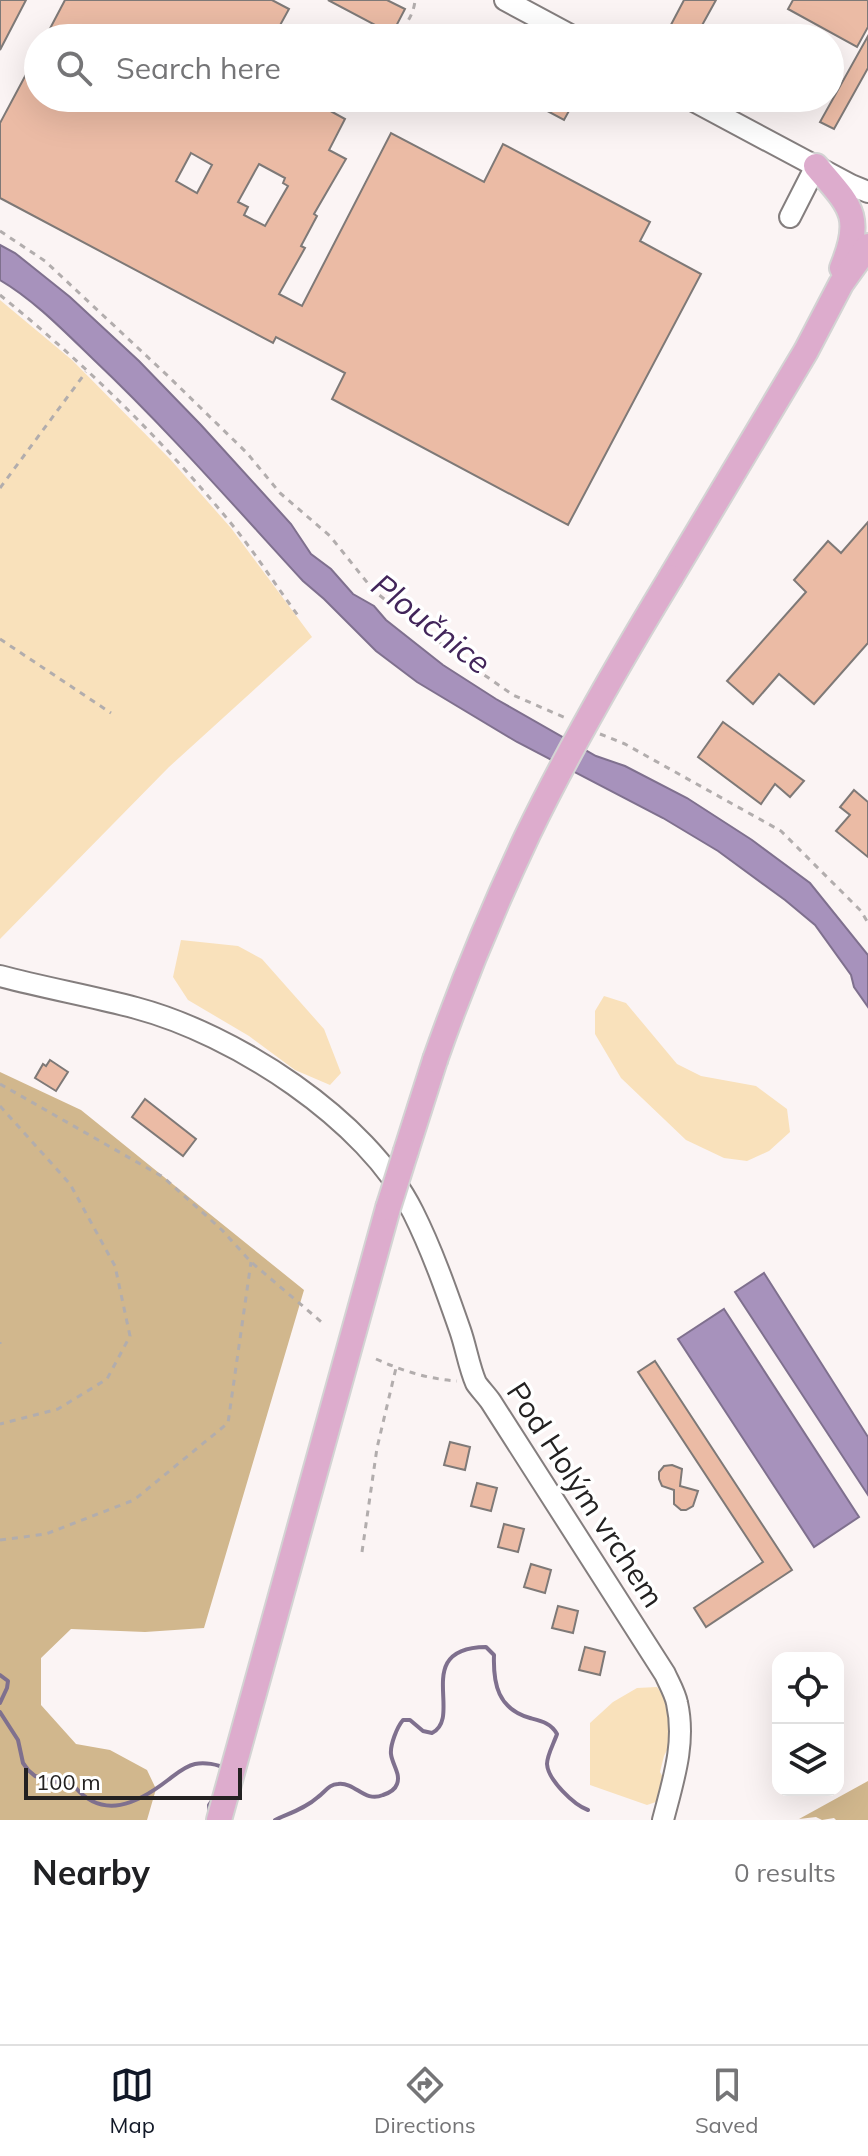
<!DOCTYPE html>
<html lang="en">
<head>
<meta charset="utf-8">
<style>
	:root { --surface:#fff; --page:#f2f2f2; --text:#202124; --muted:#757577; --line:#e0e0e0; --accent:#111827 }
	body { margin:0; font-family:Mulish,sans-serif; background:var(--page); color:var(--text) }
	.controls { position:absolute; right:24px; bottom:24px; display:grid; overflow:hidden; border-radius:16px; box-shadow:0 8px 32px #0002 }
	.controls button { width:72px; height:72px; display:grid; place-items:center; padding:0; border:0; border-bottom:2px solid var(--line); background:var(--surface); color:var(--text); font:40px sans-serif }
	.scale { position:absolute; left:24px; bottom:20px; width:218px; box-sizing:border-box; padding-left:8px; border:4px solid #232121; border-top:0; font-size:22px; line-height:28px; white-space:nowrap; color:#232121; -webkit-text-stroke:6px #fff; paint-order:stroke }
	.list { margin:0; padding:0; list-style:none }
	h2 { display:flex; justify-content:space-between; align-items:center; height:104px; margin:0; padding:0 32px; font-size:34px }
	h2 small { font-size:26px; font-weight:400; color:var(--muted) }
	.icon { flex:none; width:44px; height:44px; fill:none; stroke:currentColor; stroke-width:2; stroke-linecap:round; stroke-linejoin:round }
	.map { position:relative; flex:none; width:868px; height:1820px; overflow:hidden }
	.search { position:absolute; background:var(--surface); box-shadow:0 8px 32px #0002; left:24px; right:24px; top:24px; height:88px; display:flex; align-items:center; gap:20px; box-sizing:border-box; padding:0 28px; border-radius:44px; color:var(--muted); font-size:30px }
	.sheet { height:224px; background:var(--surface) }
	nav { display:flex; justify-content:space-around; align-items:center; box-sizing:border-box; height:112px; border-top:2px solid var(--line); background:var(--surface); font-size:22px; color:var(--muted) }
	nav a { display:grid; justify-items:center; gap:4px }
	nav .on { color:var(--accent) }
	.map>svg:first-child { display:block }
</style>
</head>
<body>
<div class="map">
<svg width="868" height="1820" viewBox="0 0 868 1820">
	<rect width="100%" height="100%" fill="#fbf4f4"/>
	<g fill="#f9e1bb">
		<polygon points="0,300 72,360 170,459 231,528 312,637 169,767 0,939"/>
		<polygon points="181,940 238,946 262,959 324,1029 341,1073 330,1085 295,1070 249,1036 188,1000 173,977"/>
		<polygon points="604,996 626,1003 677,1064 701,1076 756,1086 787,1109 790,1132 769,1151 747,1161 724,1158 686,1140 621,1078 595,1034 595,1011"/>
		<polygon points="657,1687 667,1701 671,1742 664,1756 660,1772 664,1779 659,1801 647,1805 590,1785 590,1723 613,1702 637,1688"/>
	</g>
	<g fill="#d1b78d">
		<polygon points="0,1072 81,1110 304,1290 204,1628 145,1632 71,1629 41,1658 41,1705 76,1744 110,1750 147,1770 156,1789 147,1820 0,1820"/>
		<polygon points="868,1781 868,1820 836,1820 834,1818 822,1820 816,1817 799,1819"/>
	</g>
	<g fill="#a792bc" stroke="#7f708e" stroke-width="2">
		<path d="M0,245l15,8 55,44 69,64 62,64 90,99 20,30 20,15 22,25 21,12 12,14 57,45 53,34 100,57 29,10 62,32 65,42 58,43 58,72v52l-14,-20 -3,-12 -36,-50 -30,-25 -67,-49 -55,-33 -146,-76 -100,-60 -41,-31 -52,-52 -21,-18c-69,-75 -136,-152 -210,-222 -28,-27 -60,-60 -93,-79z"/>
		<polygon points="764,1273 868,1437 868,1495 735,1292"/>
		<polygon points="724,1309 859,1517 814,1547 678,1339"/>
	</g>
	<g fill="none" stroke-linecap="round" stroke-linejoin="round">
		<g stroke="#7f708e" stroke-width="4">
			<polyline points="0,1675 8,1681 7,1688 0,1703"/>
			<path d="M0,1712l18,28 5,23 5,7 7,6 40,11c28,33 62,17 93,-7 8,-6 17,-14 27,-16 9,-2 23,0 31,5"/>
			<polyline points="210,1816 209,1805 213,1799"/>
			<path d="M275,1820c15,-7 31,-12 43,-23 7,-5 11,-13 20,-13 18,-2 26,19 45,11 6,-2 12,-5 14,-11 4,-10 -5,-20 -6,-30 -1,-9 6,-27 12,-34h7l13,11 9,2c32,-16 -21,-85 54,-86l8,8c-1,29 4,54 36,63 11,3 21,5 27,16 -3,9 -10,21 -10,30 1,16 27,41 41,46"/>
		</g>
	</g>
	<g fill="#ebbba5" stroke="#7e7977" stroke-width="2" fill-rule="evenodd">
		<polygon points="0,0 26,0 0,50"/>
		<polygon points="65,0 272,0 289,9 273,38 45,38"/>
		<polygon points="328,0 387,0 405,9 392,34"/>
		<polygon points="684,0 716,0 695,38 664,38"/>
		<polygon points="793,0 868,0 868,27 857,47 788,9"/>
		<polygon points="868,36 868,68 834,129 820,122"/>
		<path d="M38,52v46h269l38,21 -16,31 17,9 -32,55 3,2 -16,30 4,2 -26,46 23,12 89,-173 93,49 19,-38 147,78 -10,19 61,33 -133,251 -236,-126 13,-26 -69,-36 -3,6 -273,-145v-75zM191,153l21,12 -15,28 -21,-12zM259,164l26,14 -2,5 5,3 -23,40 -21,-11 4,-8 -10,-5z"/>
		<polygon points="523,98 576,98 564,120"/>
		<polygon points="868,522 868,643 814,704 779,674 753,704 727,681 806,592 794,580 828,541 841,553"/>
		<polygon points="723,722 804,781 790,797 775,784 761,804 698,757"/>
		<polygon points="854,790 868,802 868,857 836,831 850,815 840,807"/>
		<polygon points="50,1060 68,1072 56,1091 35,1078 43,1064 46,1066"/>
		<polygon points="145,1099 196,1139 183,1156 132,1117"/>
		<polygon points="655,1361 792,1570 706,1627 694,1608 763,1562 638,1372"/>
		<polygon points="450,1442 470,1447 465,1470 444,1465"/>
		<polygon points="672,1465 682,1469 680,1486 698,1491 693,1506 686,1510 681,1510 674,1504 674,1490 662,1486 659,1479 659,1472 664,1466"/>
		<polygon points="477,1483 497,1488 491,1511 471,1506"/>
		<polygon points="504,1524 524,1529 518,1552 498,1547"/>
		<polygon points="531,1564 551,1570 545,1593 524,1587"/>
		<polygon points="558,1606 578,1611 573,1633 552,1628"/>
		<polygon points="585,1647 605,1652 600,1675 579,1670"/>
	</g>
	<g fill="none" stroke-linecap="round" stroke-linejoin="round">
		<defs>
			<g id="minor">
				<polyline points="505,0 576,38"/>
				<polyline points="688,98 851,185 868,192"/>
				<polyline points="790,217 816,166"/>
				<path d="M0,976c45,12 91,20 136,32 98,26 231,111 277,204 19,38 33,78 47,118 6,17 9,37 16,53 4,6 11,13 15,19l174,272c4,9 10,19 12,29 9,40 -4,78 -14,117"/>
			</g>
			<g id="major">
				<path d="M816,166c34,40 48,49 26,102"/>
				<polyline points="671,577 806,351 841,284 868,246"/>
				<polyline points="406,1151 435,1060"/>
				<polyline points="219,1820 388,1208"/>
			</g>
		</defs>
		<use href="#minor" stroke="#847e7e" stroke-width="24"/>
		<use href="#major" stroke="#d3d3d3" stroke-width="28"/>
		<g stroke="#b2adad" stroke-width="3" stroke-dasharray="6 6" stroke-linecap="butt">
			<path d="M393,38c11,-9 21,-23 22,-38"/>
			<polyline points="0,231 45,261 169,377 247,453 280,493 330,536 374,591 457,656 513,695 568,719"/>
			<path d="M0,295c85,69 165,147 234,232 23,29 43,60 65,90"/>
			<polyline points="0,488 86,372"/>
			<polyline points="0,639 111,713"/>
			<polyline points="600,734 625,744 781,831 861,911 868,923"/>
			<polyline points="0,1084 163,1177 222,1230 251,1262 325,1325"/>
			<polyline points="0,1106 70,1184 115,1266 130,1336 107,1379 58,1409 0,1424"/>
			<polyline points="0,1342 0,1344"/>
			<path d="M376,1359c27,12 52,20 81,22"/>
			<polyline points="0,1540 46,1534 134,1500 228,1423 251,1262"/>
			<polyline points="362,1552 377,1448 396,1368"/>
		</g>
		<use href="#minor" stroke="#fff" stroke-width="20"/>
		<use href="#major" stroke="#ddaccd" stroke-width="24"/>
		<defs>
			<g id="major-bridge">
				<path d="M435,1060c27,-77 58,-152 93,-226 43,-89 92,-173 143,-257"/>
				<polyline points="388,1208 406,1151"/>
			</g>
		</defs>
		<use href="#major-bridge" stroke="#d3d3d3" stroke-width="28" stroke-linecap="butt"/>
		<use href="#major-bridge" stroke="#ddaccd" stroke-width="24"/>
	</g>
	<g text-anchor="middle" stroke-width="7" stroke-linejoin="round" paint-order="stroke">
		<g font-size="30" fill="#232121" stroke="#fff">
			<text transform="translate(585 1495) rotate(57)" y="10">Pod Holým vrchem</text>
		</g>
		<g font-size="32" font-style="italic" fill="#42255a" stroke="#fff">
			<text transform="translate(431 624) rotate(38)" y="11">Ploučnice</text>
		</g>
	</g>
</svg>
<div class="controls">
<button><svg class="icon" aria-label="locate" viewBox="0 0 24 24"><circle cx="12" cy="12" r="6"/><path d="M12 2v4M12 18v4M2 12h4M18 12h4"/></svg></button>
<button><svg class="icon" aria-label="layers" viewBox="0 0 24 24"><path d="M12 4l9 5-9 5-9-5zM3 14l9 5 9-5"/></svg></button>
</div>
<div class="scale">100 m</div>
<div class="search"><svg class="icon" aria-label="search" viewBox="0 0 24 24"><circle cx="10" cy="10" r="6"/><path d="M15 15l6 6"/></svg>Search here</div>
</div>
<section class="sheet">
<h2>Nearby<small>0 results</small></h2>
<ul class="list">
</ul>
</section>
<nav>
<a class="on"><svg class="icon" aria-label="map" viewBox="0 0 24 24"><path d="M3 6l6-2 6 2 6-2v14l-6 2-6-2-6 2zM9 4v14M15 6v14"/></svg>Map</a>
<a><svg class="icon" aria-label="directions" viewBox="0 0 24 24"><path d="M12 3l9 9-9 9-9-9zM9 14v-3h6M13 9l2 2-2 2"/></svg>Directions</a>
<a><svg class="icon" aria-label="saved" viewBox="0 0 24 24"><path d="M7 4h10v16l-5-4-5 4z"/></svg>Saved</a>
</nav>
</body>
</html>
